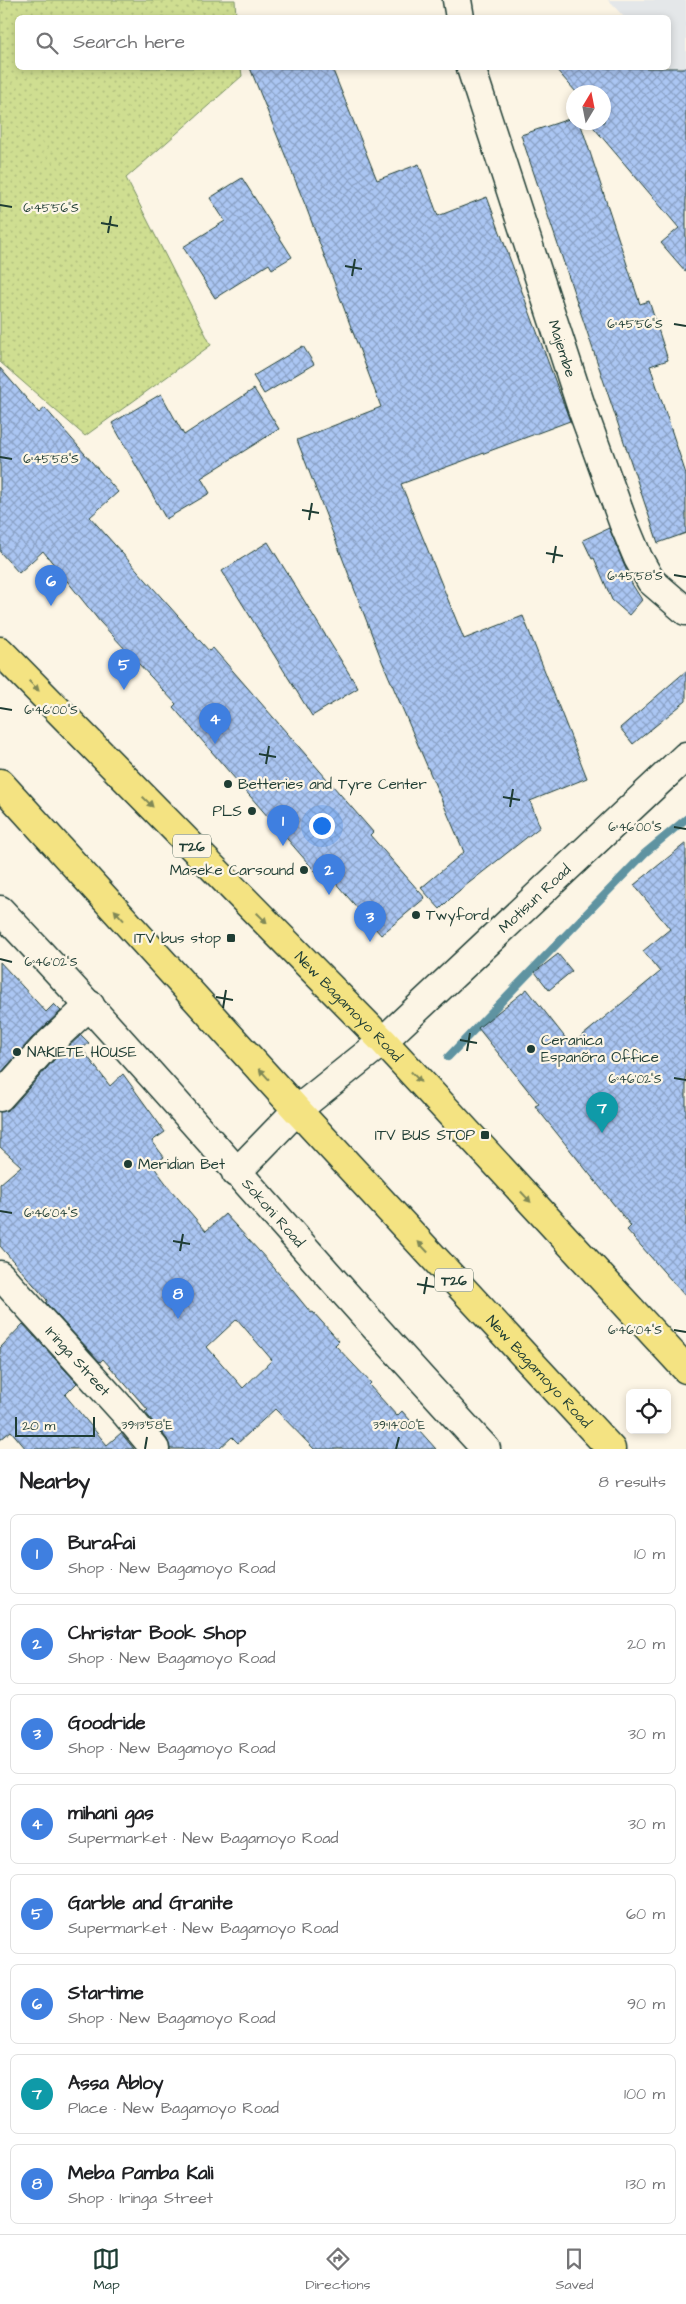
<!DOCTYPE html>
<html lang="en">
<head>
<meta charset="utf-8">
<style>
	:root { --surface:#fff; --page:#f6f6f6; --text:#202124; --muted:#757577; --line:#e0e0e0; --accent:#1f3d34 }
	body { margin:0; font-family:"Architects Daughter",sans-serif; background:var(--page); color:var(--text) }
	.controls { position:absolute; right:15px; bottom:15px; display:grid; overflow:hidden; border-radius:8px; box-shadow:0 2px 8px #0003 }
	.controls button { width:45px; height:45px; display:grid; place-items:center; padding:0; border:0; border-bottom:1px solid var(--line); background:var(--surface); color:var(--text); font:25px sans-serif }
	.compass { position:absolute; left:566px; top:85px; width:45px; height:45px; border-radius:50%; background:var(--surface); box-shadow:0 2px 8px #0003; rotate:10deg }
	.scale { position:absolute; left:15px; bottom:12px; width:80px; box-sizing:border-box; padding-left:5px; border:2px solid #1f3d34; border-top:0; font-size:14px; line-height:18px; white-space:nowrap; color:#1f3d34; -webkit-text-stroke:4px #fcf5e5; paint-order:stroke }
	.you { position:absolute; left:321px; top:825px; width:18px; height:18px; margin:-12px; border:4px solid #fff; border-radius:50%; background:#1a73e8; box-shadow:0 0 0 8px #1a73e833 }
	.badge { display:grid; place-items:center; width:32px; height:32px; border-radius:50%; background:var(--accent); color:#fff; font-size:16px; font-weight:700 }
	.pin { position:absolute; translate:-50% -41px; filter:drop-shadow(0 1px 2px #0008) }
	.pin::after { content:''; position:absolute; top:26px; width:18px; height:15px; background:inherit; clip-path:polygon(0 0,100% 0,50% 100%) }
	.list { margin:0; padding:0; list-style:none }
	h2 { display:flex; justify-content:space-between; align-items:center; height:65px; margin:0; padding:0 20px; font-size:21px }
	h2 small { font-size:16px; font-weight:400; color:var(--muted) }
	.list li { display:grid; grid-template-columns:32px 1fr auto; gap:15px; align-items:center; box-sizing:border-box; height:80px; margin:0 10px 10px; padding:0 10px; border:1px solid var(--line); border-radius:8px }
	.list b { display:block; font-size:19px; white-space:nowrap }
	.list p { margin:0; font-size:16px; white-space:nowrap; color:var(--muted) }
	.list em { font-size:16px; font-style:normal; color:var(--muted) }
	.icon { flex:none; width:28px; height:28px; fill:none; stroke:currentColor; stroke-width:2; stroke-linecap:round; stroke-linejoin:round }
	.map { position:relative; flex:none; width:686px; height:1449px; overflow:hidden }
	.search { position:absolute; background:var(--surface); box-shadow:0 2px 8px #0003; left:15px; right:15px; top:15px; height:55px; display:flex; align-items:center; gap:12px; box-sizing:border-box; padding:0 18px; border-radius:8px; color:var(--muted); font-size:19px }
	.sheet { height:785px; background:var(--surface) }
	nav { display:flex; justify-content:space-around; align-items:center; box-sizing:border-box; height:70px; border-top:1px solid var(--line); background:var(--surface); font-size:14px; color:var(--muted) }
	nav a { display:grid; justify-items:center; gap:2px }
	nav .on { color:var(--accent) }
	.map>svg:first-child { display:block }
</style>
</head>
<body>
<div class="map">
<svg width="686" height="1449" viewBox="0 0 686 1449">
	<defs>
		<pattern id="grass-dots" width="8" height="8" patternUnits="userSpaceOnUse" patternTransform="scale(1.25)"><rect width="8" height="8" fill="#cfde91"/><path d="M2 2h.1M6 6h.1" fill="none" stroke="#b1bf7e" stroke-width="1.8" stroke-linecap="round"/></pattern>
		<pattern id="building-cross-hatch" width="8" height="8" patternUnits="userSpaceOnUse" patternTransform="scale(1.25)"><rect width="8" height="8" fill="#abc6f3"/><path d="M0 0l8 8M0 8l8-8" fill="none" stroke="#8ba2c6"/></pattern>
	</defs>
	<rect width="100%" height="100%" fill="#fcf5e5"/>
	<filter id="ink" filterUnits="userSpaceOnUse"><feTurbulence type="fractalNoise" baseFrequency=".02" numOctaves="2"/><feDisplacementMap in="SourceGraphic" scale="10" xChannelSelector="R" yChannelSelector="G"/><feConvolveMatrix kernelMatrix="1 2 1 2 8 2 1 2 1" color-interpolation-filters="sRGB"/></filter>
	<g filter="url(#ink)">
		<polygon fill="#e4e7e9" points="608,0 686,0 686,90 667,68 668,68 668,18 624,17"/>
		<polygon fill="url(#grass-dots)" stroke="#778e62" points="0,0 235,0 236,17 18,18 18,68 241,68 242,76 126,178 211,345 85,436 0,362"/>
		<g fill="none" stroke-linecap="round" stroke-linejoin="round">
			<polyline stroke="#5e93a1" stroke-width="8" points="448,1057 645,853 686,819"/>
		</g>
		<g fill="url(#building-cross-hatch)" stroke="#1f3d34" fill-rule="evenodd">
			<polygon points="250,68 332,68 377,180 419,164 438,216 487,197 570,421 401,484 464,639 523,616 587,778 530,801 540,827 455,894 440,909 421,888 464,852 382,661 297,440 381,407 306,207"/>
			<polygon points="555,68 686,68 686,272 661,243 679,228 589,122 604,122 604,92 576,92"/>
			<polygon points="569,119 574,119 574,122 580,122 640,304 649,301 668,360 650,366 686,474 686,533 658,543 521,135"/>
			<polygon points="242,178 292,257 272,269 269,264 215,298 183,247 225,221 210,198"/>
			<polygon points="303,346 314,364 264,394 253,376"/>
			<polygon points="0,368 39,413 45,408 118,492 90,517 209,651 213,648 373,832 370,835 425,898 381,935 326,872 320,877 173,707 176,704 100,622 43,551 19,573 0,552"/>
			<polygon points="254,389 279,429 201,478 210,493 166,519 112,423 161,394 184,435"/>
			<polygon points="609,528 632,584 642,600 629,615 612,600 594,558 592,559 583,540"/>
			<polygon points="268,542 358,688 312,716 222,571"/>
			<polygon points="686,671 686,701 633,744 620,728"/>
			<polygon points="686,843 686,1297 627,1230 631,1226 535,1106 539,1104 478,1028 527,989 571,1045 660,972 643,951 670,929 634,885"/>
			<polygon points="558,954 572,971 549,990 535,972"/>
			<polygon points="0,962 46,1012 54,1004 61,1011 31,1039 0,1074"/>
			<path d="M81,1035l8,8 -7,6 28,37 13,-12 42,58 -13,9 12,16 -11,9 18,24 35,41 19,-17 45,49 41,50 2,-1 26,29 -4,4 36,38 -2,2 28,31 5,-5 34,38h-122l-39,-40 -37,34 -6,-6 -13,12h-49l-3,-10 -22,-27 3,-2 -45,-51 -3,3 -54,-59 1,-3 -47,-54v-62l21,-18 -21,-19v-35l12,-5 42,-47zM237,1319l35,41 -29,28 -36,-41z"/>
			<polygon points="23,1324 77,1383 65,1395 107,1445 121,1433 134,1449 26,1449 11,1431 0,1440 0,1348"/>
		</g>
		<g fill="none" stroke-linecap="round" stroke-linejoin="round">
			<defs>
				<g id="street">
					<polyline points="0,1097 43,1049 90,1005"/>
					<path id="s1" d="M0,1275l126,139 29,35"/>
				</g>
				<g id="secondary">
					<polyline points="457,0 460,18"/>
					<path id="s2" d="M471,68l110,338 42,116 15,36 13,23 35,30"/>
					<path id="s3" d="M0,910c167,176 321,362 486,539"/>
					<path id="s4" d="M236,1173l61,-63 86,-69 303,-285"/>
				</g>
				<g id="highway">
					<path id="s5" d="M0,651l383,390 303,328"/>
					<path id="s6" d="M0,783l297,327 314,339"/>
				</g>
			</defs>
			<use href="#street" stroke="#1f3d34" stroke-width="31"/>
			<use href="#secondary" stroke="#1f3d34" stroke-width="31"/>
			<use href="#highway" stroke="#1f3d34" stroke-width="31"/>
			<use href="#street" stroke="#fcf5e5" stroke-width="28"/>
			<use href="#secondary" stroke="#fcf5e5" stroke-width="28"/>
			<use href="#highway" stroke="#f4e382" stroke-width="28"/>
		</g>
		<defs><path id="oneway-solid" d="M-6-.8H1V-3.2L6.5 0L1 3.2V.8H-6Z" transform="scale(1.25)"/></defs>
		<g fill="#7f8857">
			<use href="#oneway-solid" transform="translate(34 686) rotate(45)"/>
			<use href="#oneway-solid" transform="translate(148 802) rotate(45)"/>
			<use href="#oneway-solid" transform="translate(119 915) rotate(-132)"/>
			<use href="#oneway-solid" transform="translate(262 918) rotate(45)"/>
			<use href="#oneway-solid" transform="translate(264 1074) rotate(-132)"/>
			<use href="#oneway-solid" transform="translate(416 1077) rotate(47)"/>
			<use href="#oneway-solid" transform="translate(526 1197) rotate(47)"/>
			<use href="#oneway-solid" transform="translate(423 1247) rotate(-133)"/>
		</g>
	</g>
	<path fill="none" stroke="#1f3d34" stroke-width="2" d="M0,205l12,2M101,223l17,3M108,233l3,-17M345,266l17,3M352,276l3,-17M674,324l12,2M0,457l12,2M302,510l17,3M309,520l3,-17M546,553l17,3M553,563l3,-17M674,575l12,2M0,708l12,2M259,754l17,3M266,764l3,-18M503,797l17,3M510,807l3,-18M674,827l12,2M0,959l12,3M216,997l17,3M223,1008l3,-18M460,1040l17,3M467,1051l3,-18M674,1078l12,2M0,1211l12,2M173,1241l17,3M180,1251l3,-17M417,1284l17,3M424,1294l3,-17M674,1330l12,2M145,1449l2,-12M396,1449l3,-12"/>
	<g fill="#1f3d34" stroke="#fcf5e5" stroke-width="2">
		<circle cx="228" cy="784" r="5"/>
		<circle cx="252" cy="811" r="5"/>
		<circle cx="304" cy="870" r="5"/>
		<circle cx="416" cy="915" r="5"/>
		<rect x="226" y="933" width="10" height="10" rx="2.5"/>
		<circle cx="531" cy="1049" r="5"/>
		<circle cx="17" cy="1052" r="5"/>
		<rect x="480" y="1130" width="10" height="10" rx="2.5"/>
		<circle cx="128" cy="1164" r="5"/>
	</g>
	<g text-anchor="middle" stroke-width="4.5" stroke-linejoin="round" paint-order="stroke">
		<g fill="#fcf5e5" stroke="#617469" stroke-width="1">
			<rect x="173" y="834.5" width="38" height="23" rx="4"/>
			<rect x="435" y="1268.5" width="38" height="23" rx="4"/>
		</g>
		<g font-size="14" font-weight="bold" fill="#1f3d34">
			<text x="192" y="851">T26</text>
			<text x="454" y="1285">T26</text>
		</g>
		<g font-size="15" fill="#1f3d34" stroke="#fcf5e5">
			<text dy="5" stroke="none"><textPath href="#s2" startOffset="295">Majembe</textPath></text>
			<text dy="5" stroke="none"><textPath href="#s4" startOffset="406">Motisun Road</textPath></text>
			<text dy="5" stroke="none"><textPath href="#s5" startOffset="498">New Bagamoyo Road</textPath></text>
			<text dy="5" stroke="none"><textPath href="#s3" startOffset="408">Sokoni Road</textPath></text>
			<text dy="5" stroke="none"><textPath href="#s1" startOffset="116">Iringa Street</textPath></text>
			<text dy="5" stroke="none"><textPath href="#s6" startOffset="798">New Bagamoyo Road</textPath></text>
		</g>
		<g font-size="15" fill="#1f3d34" stroke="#fcf5e5" text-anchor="start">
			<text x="238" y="789">Betteries and Tyre Center</text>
			<text x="242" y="816" text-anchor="end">PLS</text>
			<text x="294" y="875" text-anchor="end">Maseke Carsound</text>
			<text x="426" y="920">Twyford</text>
			<text x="221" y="943" text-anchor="end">ITV bus stop</text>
			<text x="541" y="1045">Ceranica<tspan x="541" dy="17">Espanõra Office</tspan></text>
			<text x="27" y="1057">NAKIETE HOUSE</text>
			<text x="475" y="1140" text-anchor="end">ITV BUS STOP</text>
			<text x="138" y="1169">Meridian Bet</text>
		</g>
	</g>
	<g font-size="12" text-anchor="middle" fill="#1f3d34" stroke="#fcf5e5" stroke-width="4.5" stroke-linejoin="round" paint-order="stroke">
		<text x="51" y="212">6°45'56"S</text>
		<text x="635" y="328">6°45'56"S</text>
		<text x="51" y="463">6°45'58"S</text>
		<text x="635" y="580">6°45'58"S</text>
		<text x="51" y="714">6°46'00"S</text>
		<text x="635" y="831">6°46'00"S</text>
		<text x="51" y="966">6°46'02"S</text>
		<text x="635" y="1083">6°46'02"S</text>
		<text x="51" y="1217">6°46'04"S</text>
		<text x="635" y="1334">6°46'04"S</text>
		<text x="147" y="1429">39°13'58"E</text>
		<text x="399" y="1429">39°14'00"E</text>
	</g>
</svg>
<div class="controls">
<button><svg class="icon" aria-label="locate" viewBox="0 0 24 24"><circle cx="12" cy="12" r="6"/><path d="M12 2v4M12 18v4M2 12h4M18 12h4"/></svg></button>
</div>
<svg class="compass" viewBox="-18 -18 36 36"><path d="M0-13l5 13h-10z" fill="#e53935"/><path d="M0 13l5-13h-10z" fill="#757577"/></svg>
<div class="scale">20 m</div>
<div class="you"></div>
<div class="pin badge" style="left:283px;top:846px;background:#3f7fe0">1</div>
<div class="pin badge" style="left:329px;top:895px;background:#3f7fe0">2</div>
<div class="pin badge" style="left:370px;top:942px;background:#3f7fe0">3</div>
<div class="pin badge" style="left:215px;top:744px;background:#3f7fe0">4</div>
<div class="pin badge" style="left:124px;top:690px;background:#3f7fe0">5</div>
<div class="pin badge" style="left:51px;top:606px;background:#3f7fe0">6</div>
<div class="pin badge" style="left:602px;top:1133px;background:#0f9aa8">7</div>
<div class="pin badge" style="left:178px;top:1319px;background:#3f7fe0">8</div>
<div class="search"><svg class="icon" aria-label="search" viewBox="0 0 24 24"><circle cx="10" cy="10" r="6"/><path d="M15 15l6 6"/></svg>Search here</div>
</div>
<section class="sheet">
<h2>Nearby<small>8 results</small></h2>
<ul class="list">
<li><span class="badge" style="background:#3f7fe0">1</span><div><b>Burafai</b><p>Shop · New Bagamoyo Road</p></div><em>10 m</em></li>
<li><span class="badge" style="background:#3f7fe0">2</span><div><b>Christar Book Shop</b><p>Shop · New Bagamoyo Road</p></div><em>20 m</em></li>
<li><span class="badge" style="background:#3f7fe0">3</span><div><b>Goodride</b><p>Shop · New Bagamoyo Road</p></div><em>30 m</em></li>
<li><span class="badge" style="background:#3f7fe0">4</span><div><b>mihani gas</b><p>Supermarket · New Bagamoyo Road</p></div><em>30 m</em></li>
<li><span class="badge" style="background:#3f7fe0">5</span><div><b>Garble and Granite</b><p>Supermarket · New Bagamoyo Road</p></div><em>60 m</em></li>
<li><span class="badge" style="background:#3f7fe0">6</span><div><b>Startime</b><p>Shop · New Bagamoyo Road</p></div><em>90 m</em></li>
<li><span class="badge" style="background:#0f9aa8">7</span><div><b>Assa Abloy</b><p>Place · New Bagamoyo Road</p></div><em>100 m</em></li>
<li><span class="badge" style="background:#3f7fe0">8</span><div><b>Meba Pamba Kali</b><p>Shop · Iringa Street</p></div><em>130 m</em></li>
</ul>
</section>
<nav>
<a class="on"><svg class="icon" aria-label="map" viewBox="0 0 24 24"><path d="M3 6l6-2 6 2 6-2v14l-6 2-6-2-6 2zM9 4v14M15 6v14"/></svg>Map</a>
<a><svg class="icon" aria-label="directions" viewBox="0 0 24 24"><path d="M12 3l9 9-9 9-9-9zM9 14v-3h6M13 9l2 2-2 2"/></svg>Directions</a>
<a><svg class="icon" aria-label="saved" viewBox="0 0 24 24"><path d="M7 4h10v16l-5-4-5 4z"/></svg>Saved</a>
</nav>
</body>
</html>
